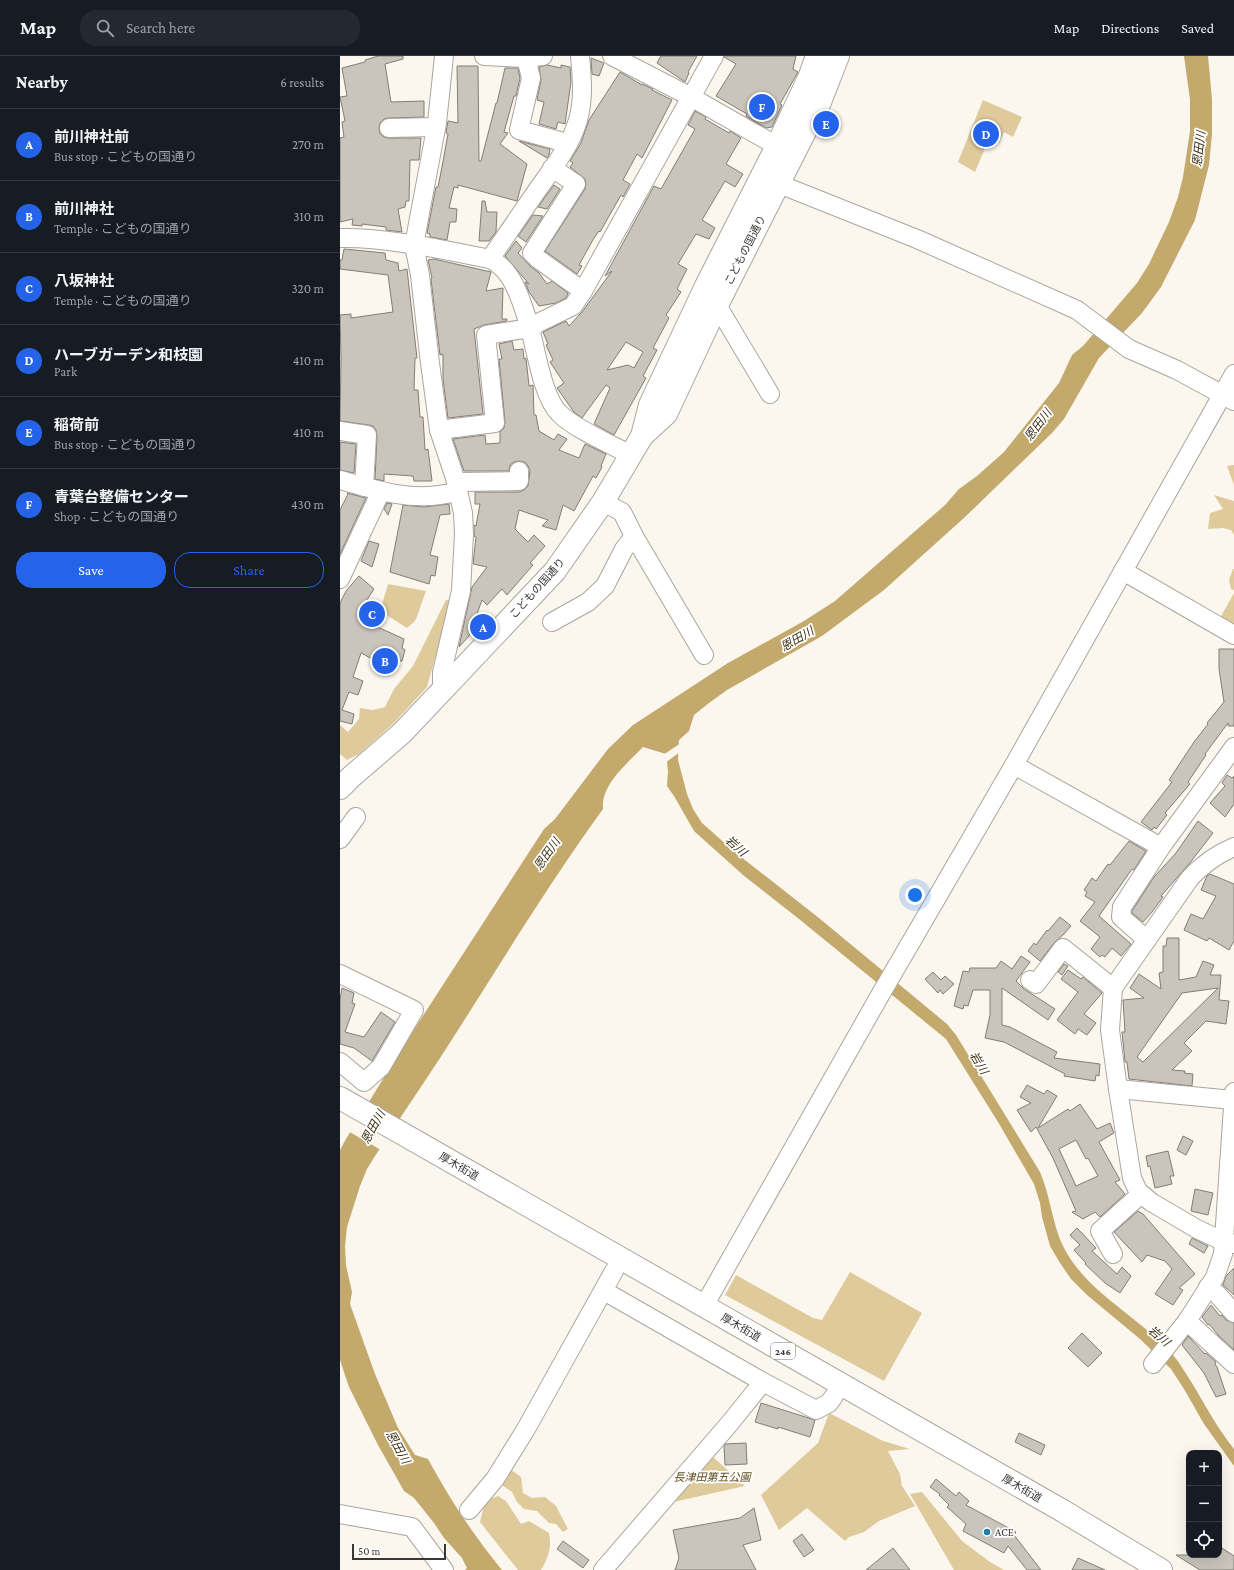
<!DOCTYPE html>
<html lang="en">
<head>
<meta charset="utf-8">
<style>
	:root { --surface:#171b24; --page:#242831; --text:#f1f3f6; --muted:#9ea1a6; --line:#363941; --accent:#2563eb }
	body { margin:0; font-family:"Crimson Pro","Noto Sans JP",serif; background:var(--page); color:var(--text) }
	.controls { position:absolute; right:12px; bottom:12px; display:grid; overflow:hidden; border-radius:8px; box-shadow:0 4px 16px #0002 }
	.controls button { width:36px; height:36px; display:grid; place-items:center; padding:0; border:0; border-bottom:1px solid var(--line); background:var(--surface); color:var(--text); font:20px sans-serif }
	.scale { position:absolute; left:12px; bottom:10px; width:94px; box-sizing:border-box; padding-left:4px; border:2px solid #3a3835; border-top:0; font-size:11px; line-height:14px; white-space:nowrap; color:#3a3835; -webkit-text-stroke:3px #fff; paint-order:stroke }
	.you { position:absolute; left:575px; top:839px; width:14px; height:14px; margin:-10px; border:3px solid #fff; border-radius:50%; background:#1a73e8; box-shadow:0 0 0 6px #1a73e833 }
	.badge { display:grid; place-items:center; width:26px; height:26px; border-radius:50%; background:var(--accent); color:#fff; font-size:13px; font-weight:700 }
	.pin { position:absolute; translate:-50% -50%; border:2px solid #fff; box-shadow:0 1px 4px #0006 }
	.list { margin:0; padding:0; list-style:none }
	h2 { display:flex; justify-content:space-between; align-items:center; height:52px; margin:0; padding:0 16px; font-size:17px }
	h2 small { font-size:13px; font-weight:400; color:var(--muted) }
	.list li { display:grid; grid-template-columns:26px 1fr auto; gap:12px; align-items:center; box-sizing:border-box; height:72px; padding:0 16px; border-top:1px solid var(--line) }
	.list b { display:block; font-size:15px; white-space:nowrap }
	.list p { margin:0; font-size:13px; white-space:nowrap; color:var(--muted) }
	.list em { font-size:13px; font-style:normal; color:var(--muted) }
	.actions { display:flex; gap:8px; padding:12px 16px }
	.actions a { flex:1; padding:9px 0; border:1px solid var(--accent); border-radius:16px; text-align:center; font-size:14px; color:var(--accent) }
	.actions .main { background:var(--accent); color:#fff }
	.icon { flex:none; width:22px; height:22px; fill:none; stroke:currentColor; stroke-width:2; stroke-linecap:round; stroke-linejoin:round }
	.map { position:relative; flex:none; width:894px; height:1514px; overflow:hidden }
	header { display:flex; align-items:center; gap:24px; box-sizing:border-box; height:56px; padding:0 20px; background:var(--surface); border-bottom:1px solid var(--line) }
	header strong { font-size:19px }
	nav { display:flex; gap:22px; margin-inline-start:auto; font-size:14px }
	.search { width:280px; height:36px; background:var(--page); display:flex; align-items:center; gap:10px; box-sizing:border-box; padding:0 14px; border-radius:16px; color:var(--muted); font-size:15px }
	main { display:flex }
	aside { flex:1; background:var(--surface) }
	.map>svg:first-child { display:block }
</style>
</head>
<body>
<header>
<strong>Map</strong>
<div class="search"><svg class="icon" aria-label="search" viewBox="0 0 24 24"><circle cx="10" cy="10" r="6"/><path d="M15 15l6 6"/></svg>Search here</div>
<nav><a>Map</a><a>Directions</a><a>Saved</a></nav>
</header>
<main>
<aside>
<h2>Nearby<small>6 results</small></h2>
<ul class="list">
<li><span class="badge">A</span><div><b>前川神社前</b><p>Bus stop · こどもの国通り</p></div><em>270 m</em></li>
<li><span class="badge">B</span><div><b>前川神社</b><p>Temple · こどもの国通り</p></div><em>310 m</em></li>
<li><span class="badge">C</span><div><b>八坂神社</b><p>Temple · こどもの国通り</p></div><em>320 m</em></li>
<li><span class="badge">D</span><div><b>ハーブガーデン和枝園</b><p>Park</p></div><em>410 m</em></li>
<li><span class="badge">E</span><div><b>稲荷前</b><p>Bus stop · こどもの国通り</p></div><em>410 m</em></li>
<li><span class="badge">F</span><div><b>青葉台整備センター</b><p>Shop · こどもの国通り</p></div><em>430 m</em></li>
</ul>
<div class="actions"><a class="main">Save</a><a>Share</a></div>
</aside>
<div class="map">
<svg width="894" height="1514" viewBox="0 0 894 1514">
	<rect width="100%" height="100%" fill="#fbf7ef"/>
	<g fill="#dfca9c">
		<polygon points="643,44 682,61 673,81 664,76 659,87 649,83 635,116 618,106"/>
		<polygon points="894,409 894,429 887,410"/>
		<polygon points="874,439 894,445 894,479 891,474 883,472 868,473 870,457 883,453"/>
		<polygon points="893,513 894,513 894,534 891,533 889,524"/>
		<polygon points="48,528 86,535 76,563 74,566 67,572 48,560 41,552"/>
		<polygon points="894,537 894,569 880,562"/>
		<polygon points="106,544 112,544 103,588 95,602 87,631 53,668 19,698 7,704 0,698 0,669 8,676 19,663 20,652 33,654 45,651 54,633 73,610"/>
		<polygon points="510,1216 582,1257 544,1325 385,1239 396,1219 473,1262 482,1264"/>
		<polygon points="489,1357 543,1385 570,1393 548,1395 560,1418 562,1430 575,1450 539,1465 524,1476 509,1481 505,1485 467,1452 439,1474 421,1439 478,1387"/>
		<polygon points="371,1399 405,1430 329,1447"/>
		<polygon points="169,1412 181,1421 183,1437 192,1442 205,1441 216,1450 228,1473 223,1476 216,1468 209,1467 197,1455 184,1453 177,1446 172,1436 162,1429 164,1420"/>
		<polygon points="582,1436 622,1485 650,1506 664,1514 614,1514 570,1438"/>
		<path d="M158,1440l8,5 15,23 8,-3 20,12c3,13 -1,26 -8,37h-23l-38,-48 5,-21z"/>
	</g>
	<path fill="#c4a96d" d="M844,0h24l4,43v35l-3,31 -14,55 -34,67 -19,26 -43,45 -35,61 -12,14 -87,84 -81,73 -62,46 -95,54 -18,13 -15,12 -5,16 -10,9 -1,20 9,34 6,15 9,14 34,30 83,65 128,106 9,11 84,137c11,25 12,54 25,78 25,45 75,67 108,105 7,8 13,19 19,28 13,22 26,46 42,66v17l-30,-42 -20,-35 -13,-20 -31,-30 -53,-44 -16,-16 -11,-16 -10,-17 -8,-29 -2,-14 -6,-19 -36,-62 -52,-83 -147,-120 -56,-44 -49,-44 -20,-35 -7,-10 1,-15 -2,-17 -23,-7c-16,17 -42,37 -40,62 -58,80 -108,164 -161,246 -22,34 -45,67 -67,101l-8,13 -7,17 -13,41 -2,19 1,19 6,27 -2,12 25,70 23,54 17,27 13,4c21,39 46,77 74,111h-37l2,-2 -5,-10 -18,-20 -10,-15 -20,-25 -10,-7 -26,-46 -29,-58 -9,-27v-210l6,-11 58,-94 140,-216 11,-10 53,-70 25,-24 95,-62 76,-42 31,-20 110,-96 14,-16 18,-13 27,-24 55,-69 13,-28 11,-9 54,-63 12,-19 20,-42 9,-25 5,-20 7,-46v-31z"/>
	<g fill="#fbf7ef">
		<polygon points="341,687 340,696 325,707 323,699"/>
		<polygon points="27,1045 61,1065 41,1094 8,1075"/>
	</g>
	<g fill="#c9c5bd" stroke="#827e77" fill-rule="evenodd">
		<polygon points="38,0 63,0 63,3 45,8 51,46 84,45 84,61 48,62 44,63 40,67 39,72 40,78 44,81 49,82 81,82 79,104 70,104 69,145 66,145 65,151 58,153 62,176 46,174 46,171 22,168 22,170 12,169 13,163 0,166 0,82 4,81 2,66 5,65 0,41 7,40 2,12 25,6 25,4"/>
		<polygon points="321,0 357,0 348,16 349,17 345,26 317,7"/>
		<polygon points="384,0 456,0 453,13 458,16 440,48 442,49 432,71 426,72 406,60 407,58 376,40 396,8 384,1"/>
		<polygon points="251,2 264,7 259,20 252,18"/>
		<polygon points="207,9 221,12 221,9 230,11 231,26 225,68 218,66 216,73 199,68 204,46 197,44 201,24 199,11"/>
		<polygon points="117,10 138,10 139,105 141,105 156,47 157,47 165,12 178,12 180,22 176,40 174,40 164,76 168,77 160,88 187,108 177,145 118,129 118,132 114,131 109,152 117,153 116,166 110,166 107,184 90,181 90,178 87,177 96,131 98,131 102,111 108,78 106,77 108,65 118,67"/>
		<polygon points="280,16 302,29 302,28 313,33 312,34 332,44 302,102 297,98 283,124 290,128 283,141 281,139 260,176 259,175 254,182 239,209 242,210 237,218 205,195 245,133 246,128 245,123 230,111 233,107 230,105 241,87 249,64"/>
		<path d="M355,55l11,6 -1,2 24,14 1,-2 11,7 -15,26 17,10 -8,13 -10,-6 -23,39 13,8 -6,11 -13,-5 -18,30 9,5 -10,20 4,3 -15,23 3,3 -16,30 4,2 -14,26 3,2 -32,57 -20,-11 16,-36 -4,-3 -24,33 -8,-6 -17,-24 7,-5 -14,-21 3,-2 -7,-15 2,-1 -5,-12 23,-11 3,5 13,-14 30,-41 -7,5 49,-90 7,3 34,-60 -7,-4zM286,286l17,10 -9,16 -6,-3 -21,5z"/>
		<polygon points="179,85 210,93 209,99 207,102"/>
		<polygon points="214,129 220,133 207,153 198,151"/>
		<polygon points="142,145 145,145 147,156 157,156 156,176 149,185 139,185"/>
		<polygon points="193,159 203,160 186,186 178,180"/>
		<polygon points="176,185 182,192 178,197 191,211 199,217 207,228 212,225 228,237 226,242 216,247 199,250 189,236 185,226 189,228 165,200"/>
		<polygon points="4,193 45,197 46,204 58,207 59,215 67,213 77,302 75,302 74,334 78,334 80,361 83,361 85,394 88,393 92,425 74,425 73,420 44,418 44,425 35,423 37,380 36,374 33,370 29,369 0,365 1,303 0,259 11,258 11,262 53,256 48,219 0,213 0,204 2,204"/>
		<polygon points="94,203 151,216 146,235 163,232 162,263 167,263 167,265 144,269 134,273 143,358 108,362 103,323 103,298 100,299 91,223 92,222 88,204"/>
		<polygon points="172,285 174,294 183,293 184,303 186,302 189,330 193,329 194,359 196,359 199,375 214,384 218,378 227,383 219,394 239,402 245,388 266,398 261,410 262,411 256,422 253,420 234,455 223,449 216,474 202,470 208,464 179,454 175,473 188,486 194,479 205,490 190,507 193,509 167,539 162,533 147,549 142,544 129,580 119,591 132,531 147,511 133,508 136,481 134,480 134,469 136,470 140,448 135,448 135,436 179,436 184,434 188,430 190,415 188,410 185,406 179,405 174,406 170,409 169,415 124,415 113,383 145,379 146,388 160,387 160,376 164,372 165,366 159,303 162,303 159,288"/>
		<polygon points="0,386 16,388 14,417 0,414"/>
		<polygon points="7,437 26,442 0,498 0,454 8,438"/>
		<polygon points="47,447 52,448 48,459 44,453"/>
		<polygon points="109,448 110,458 100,459 90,499 98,501 95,520 91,519 89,528 50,516 63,449 84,451"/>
		<polygon points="29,485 39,488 32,511 21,505"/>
		<polygon points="19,520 34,533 17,559 32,565 31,568 64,583 62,592 65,594 62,605 55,604 54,611 50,610 50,614 37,610 38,606 21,597 13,621 23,625 18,639 9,636 2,654 14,658 12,668 0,665 0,547 6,535"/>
		<polygon points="879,593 894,593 894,670 888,670 888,667 865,698 866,699 848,726 850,728 825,757 827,759 816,773 814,771 812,774 801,766 832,726 829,724 854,686 868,668 867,667 884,646 879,613"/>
		<polygon points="887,719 892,722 894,720 894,748 885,761 870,747 885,730 882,727"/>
		<polygon points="858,765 873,777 849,808 821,840 823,841 812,856 803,866 792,857 792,855 814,821 836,797"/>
		<polygon points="789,785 806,795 794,814 792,813 759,860 791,888 781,900 772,892 765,901 762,899 760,901 751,893 760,881 740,865 755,846 745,840 747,836 744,834 752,822 756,825 768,808 770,809"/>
		<polygon points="870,818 894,828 894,885 889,894 869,882 867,885 844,874 851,858 863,863 876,840 861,834 867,820"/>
		<polygon points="720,861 731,870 723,879 715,886 700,905 688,895 694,887 696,889 707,874 708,875"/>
		<path d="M827,882h12v42l17,-3 7,-16 11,4 -4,10h11l-2,25 10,1 -3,23 -20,-3 -22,22 8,8 -20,19 13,1 -1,2 9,1 -1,12 -63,-7 -2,-17h-2l-3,-30h3l-2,-32 21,-2 -14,-10 9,-14 22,15 -2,-16 4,-1v-26h3zM878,932l-75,74 -6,-5 45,-64z"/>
		<polygon points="681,900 690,906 676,925 684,933 715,953 708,964 662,932 662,969 670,971 717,996 714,1002 760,1008 759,1020 756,1019 755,1025 724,1020 725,1018 664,986 645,982 650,959 650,934 633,934 628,950 624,949 623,953 614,950 623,915 629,916 630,912 656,912 661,905 672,913"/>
		<polygon points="724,908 728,910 722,919 718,916"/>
		<polygon points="728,914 741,923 743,921 762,937 744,958 756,967 747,979 738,973 735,978 717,964 738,936 721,923"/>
		<polygon points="593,916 601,924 605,920 614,928 603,938 600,934 598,937 585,923"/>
		<polygon points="2,932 14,937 12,947 15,948 5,976 24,981 41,956 55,966 32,1005 14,992 0,988 0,944"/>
		<path d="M687,1029l17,9 3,-4 10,6 -19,32 30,-19 2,2 10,-7 17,25 13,-6 4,10 -15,9 21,38 -5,2 10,12 -25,23 -5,-5 -12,7 -11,-7 4,-1 -23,-53 -17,-31 -5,5 -14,-22 14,-7 -11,-6zM736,1084l10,19 2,-1 10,18 -22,10 -17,-37z"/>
		<polygon points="843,1080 853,1085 846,1099 837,1094"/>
		<polygon points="828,1095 834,1120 830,1120 832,1128 815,1132 810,1110 808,1111 806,1100"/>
		<polygon points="855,1133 873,1137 868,1159 851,1155"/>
		<polygon points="798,1155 803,1158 855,1218 839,1232 843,1234 833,1249 815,1238 832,1213 825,1205 807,1199 802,1206 774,1176"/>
		<polygon points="737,1172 756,1192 752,1195 777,1218 782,1211 791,1220 780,1237 765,1227 745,1208 746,1207 734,1194 740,1189 730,1179"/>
		<polygon points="852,1182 868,1190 864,1197 849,1188"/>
		<polygon points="894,1212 894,1239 883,1229 886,1220"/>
		<polygon points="871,1249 880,1260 882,1259 886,1264 894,1267 894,1294 879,1280 869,1268 868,1269 862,1261"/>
		<polygon points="742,1277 762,1297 748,1311 728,1292"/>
		<polygon points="848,1280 865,1298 866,1297 876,1306 875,1308 877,1311 886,1338 876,1341 864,1317 842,1289"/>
		<polygon points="421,1347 475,1364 470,1381 438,1371 438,1373 415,1366"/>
		<polygon points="679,1377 705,1389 701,1399 675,1386"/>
		<polygon points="406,1387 407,1408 385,1409 384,1390 385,1388"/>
		<polygon points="596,1423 616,1440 619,1436 629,1445 626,1449 676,1476 674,1479 701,1514 687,1514 668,1490 664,1497 623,1475 626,1468 607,1451 609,1449 599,1439 600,1438 590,1431"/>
		<polygon points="414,1452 421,1484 403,1489 416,1514 335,1514 339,1502 333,1474 400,1462"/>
		<polygon points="462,1478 474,1494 464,1501 453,1485"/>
		<polygon points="223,1485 249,1504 243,1512 217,1493"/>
		<polygon points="879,1490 894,1500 894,1514 860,1514 836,1499 879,1499"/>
		<polygon points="553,1492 570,1514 526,1514"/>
		<polygon points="738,1502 765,1514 732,1514"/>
	</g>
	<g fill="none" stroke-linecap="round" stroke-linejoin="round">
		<defs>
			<g id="minor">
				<polyline points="144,0 186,2 203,0"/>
				<polyline points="272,0 351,41 437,90"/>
				<polyline points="186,2 191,22 179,74 227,87"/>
				<polyline points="49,72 96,71"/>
				<polyline points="212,112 236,128 192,197 198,203 243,235"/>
				<polyline points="427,121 449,132 577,183 737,254 789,293 837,314 894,345"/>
				<path d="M0,182c46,-1 104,12 150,21 25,12 32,45 40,69l8,-5 35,-17 10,-15 131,-235"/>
				<path d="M150,203c16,-23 32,-47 48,-70 15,-21 33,-44 40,-69 6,-21 4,-43 2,-64"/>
				<polyline points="371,239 430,338"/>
				<path d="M99,374l56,-7 -9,-88 44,-7c6,23 13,69 29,85 14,15 53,32 72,42"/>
				<polyline points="0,375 27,379 24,431"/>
				<path d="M0,424c33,9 65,20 100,15 4,-1 8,-1 12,-2 5,-2 7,-7 10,-11l57,-1v-10"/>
				<polyline points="263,446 282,456 294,480 364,599"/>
				<polyline points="783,515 894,579"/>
				<polyline points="0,523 41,435"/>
				<polyline points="212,566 248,546 265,530 284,493 294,480"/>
				<polyline points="102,636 102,616 121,535 124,478 123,457 115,422 99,374 90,307 80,219 74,189 97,67 104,0"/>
				<polyline points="674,709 821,791"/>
				<polyline points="0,783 16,761"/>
				<path d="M894,791c-17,7 -31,17 -44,31l-77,110 -3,42 8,59 14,89 6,13 13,11 46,27 28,13 9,2"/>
				<polyline points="807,884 781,861 782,851 821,791 894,691"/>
				<polyline points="0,918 74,954 41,1011 24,1026 0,1006"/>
				<polyline points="690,924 696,928 723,892 773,932"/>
				<polyline points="778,1033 893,1044"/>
				<polyline points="773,1198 760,1175 801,1138"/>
				<polyline points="868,1231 877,1238 894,1257"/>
				<polyline points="264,1235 423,1326 476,1354 489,1347 494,1340"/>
				<polyline points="364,1250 539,941 674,709 894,318"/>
				<polyline points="847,1265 894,1308"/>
				<polyline points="813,1308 847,1265 875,1221 883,1198 894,1036"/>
				<polyline points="129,1454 155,1423 186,1373 274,1215"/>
				<polyline points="0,1458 72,1471 104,1514"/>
				<polyline points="263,1514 390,1367 423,1326"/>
			</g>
			<g id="major">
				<polyline points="302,380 326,358 377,249 480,46 498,0"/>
				<polyline points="0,732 11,721 62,677 215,515 263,446 302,380 310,349 366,230 437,90 469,22 477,0"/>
			</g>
			<polyline id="highway" points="0,1042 723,1455 821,1514"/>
		</defs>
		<use href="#minor" stroke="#aaa69e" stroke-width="20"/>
		<use href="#major" stroke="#aaa69e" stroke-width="24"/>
		<use href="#highway" stroke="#aaa69e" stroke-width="24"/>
		<use href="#minor" stroke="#fff" stroke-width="18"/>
		<use href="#major" stroke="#fff" stroke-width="22"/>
		<use href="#highway" stroke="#fff" stroke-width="22"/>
	</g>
	<circle fill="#237dab" stroke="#fff" stroke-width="1.5" cx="647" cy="1476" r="4"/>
	<g text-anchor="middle" stroke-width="3.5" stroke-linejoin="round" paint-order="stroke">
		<rect fill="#fff" stroke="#757472" stroke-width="1" x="431" y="1287" width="24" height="16" rx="3"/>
		<g font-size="10" font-weight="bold" fill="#3a3835">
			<text x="443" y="1299">246</text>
		</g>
		<g font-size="11" fill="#3a3835" stroke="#fff">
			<text transform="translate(405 194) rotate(-63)" y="4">こどもの国通り</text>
			<text transform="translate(197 532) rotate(-48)" y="4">こどもの国通り</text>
			<text transform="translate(119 1110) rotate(30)" y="4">厚木街道</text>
			<text transform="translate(401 1271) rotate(30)" y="4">厚木街道</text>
			<text transform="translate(682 1432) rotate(30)" y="4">厚木街道</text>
		</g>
		<g font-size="11" font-style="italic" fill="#624f20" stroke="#fff">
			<text x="372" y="1425">長津田第五公園</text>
		</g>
		<g font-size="11" fill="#3a3835" stroke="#fff" text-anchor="start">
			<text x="655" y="1480">ACE</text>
		</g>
		<g font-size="12" font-style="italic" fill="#3c3014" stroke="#fff">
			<text transform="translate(859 93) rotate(-83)" y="4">恩田川</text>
			<text transform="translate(698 369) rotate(-53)" y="4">恩田川</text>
			<text transform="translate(457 583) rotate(-30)" y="4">恩田川</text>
			<text transform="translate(396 790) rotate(42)" y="4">岩川</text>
			<text transform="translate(207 798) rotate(-55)" y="4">恩田川</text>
			<text transform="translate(639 1007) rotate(59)" y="4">岩川</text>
			<text transform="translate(33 1071) rotate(-61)" y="4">恩田川</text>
			<text transform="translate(819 1280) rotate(41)" y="4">岩川</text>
			<text transform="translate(58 1391) rotate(61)" y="4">恩田川</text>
		</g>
	</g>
</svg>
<div class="controls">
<button>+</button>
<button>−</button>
<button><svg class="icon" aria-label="locate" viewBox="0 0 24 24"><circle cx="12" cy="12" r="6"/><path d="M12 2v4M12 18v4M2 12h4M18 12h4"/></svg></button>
</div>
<div class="scale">50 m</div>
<div class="you"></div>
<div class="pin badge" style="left:143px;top:571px">A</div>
<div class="pin badge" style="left:45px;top:605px">B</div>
<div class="pin badge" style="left:32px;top:558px">C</div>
<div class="pin badge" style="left:646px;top:78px">D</div>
<div class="pin badge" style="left:486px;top:68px">E</div>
<div class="pin badge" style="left:422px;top:51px">F</div>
</div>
</main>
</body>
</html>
